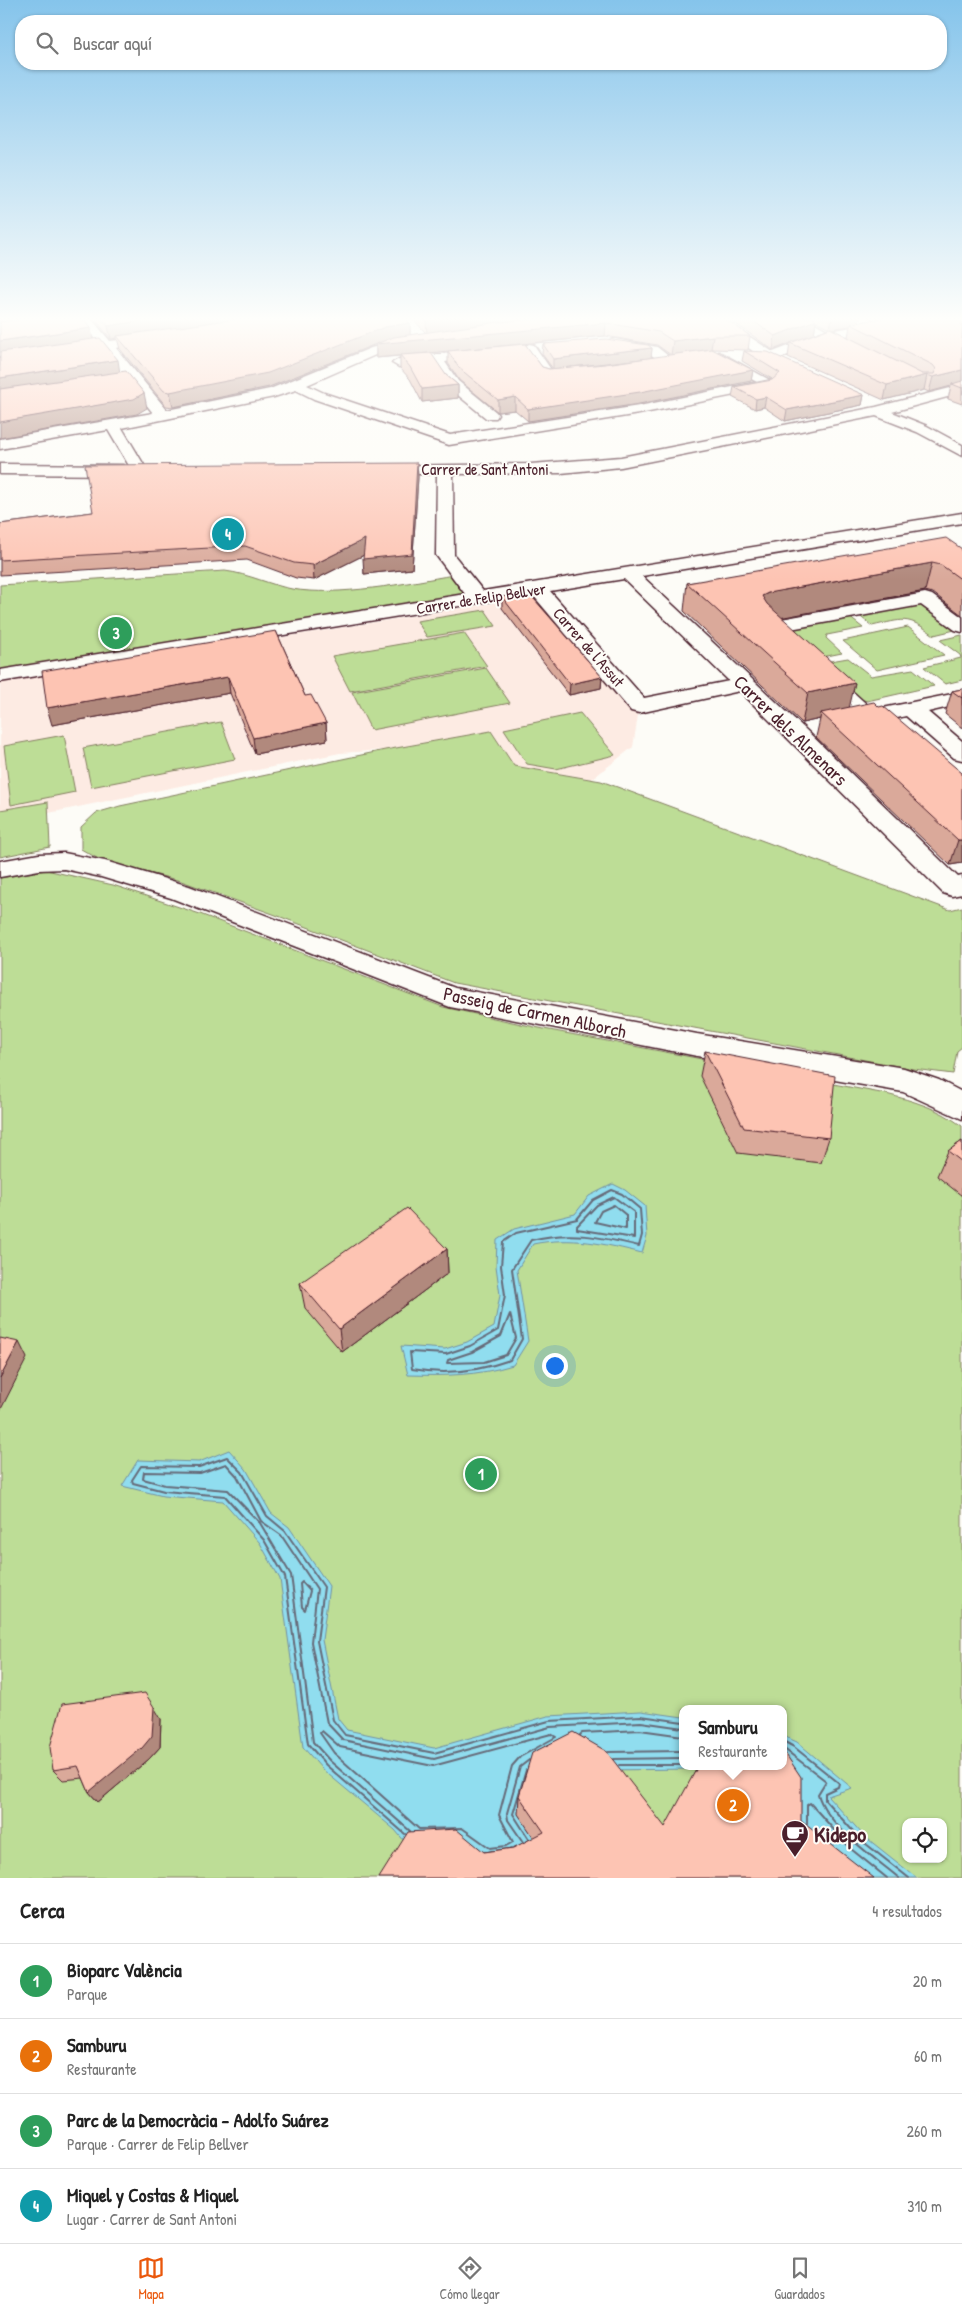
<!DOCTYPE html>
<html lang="es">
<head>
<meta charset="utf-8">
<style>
	:root { --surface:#fff; --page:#f2f2f2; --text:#222; --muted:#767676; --line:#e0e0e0; --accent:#ea580c }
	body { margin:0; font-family:"Patrick Hand",sans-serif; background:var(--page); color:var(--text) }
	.controls { position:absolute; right:15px; bottom:15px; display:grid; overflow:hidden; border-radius:10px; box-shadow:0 1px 4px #0004 }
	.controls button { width:45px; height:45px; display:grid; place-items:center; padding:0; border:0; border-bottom:1px solid var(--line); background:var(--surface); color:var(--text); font:25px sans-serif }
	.you { position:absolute; left:554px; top:1365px; width:18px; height:18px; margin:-12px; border:4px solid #fff; border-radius:50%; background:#1a73e8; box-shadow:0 0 0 8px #1a73e833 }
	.badge { display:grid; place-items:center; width:32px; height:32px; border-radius:50%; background:var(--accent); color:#fff; font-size:16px; font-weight:700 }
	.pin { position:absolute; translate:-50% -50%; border:2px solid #fff; box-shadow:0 1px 5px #0006 }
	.popup { position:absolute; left:679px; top:1705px; width:108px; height:65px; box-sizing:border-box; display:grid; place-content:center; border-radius:10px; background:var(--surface); filter:drop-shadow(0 1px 4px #0005); font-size:16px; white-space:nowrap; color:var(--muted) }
	.popup b { font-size:19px; color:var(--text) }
	.popup::after { content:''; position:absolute; left:50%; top:100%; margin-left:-10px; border:10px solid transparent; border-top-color:var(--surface) }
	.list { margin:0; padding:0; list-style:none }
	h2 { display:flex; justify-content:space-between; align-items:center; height:65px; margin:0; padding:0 20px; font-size:21px }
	h2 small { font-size:16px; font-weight:400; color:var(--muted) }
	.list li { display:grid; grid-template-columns:32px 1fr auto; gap:15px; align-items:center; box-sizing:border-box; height:75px; padding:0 20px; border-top:1px solid var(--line) }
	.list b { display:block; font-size:19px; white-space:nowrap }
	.list p { margin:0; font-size:16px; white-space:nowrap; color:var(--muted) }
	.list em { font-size:16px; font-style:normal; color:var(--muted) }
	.icon { flex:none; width:28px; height:28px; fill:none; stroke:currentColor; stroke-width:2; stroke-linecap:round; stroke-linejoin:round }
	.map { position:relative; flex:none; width:962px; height:1878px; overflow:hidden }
	.search { position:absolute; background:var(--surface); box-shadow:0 1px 4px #0004; left:15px; right:15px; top:15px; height:55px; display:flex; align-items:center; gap:12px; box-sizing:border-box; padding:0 18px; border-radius:20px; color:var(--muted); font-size:19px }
	.sheet { height:365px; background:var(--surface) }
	nav { display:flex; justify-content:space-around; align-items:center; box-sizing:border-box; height:70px; border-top:1px solid var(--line); background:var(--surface); font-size:14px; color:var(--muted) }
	nav a { display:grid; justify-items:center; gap:2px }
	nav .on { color:var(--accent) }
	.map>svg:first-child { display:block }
</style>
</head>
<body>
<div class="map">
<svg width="962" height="1878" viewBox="0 0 962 1878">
	<rect width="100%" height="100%" fill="#fdfcf7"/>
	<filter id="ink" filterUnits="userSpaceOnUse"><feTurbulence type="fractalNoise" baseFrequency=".02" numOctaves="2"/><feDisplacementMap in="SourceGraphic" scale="10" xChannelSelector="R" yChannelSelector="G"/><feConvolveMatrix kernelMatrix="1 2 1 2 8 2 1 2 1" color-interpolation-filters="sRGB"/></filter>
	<g filter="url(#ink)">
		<polygon fill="#fdebe3" points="530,597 638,715 633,747 592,779 514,766 491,731 385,750 340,753 49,813 48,802 0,810 0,683"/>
		<g fill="#bddd96" stroke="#847e60" fill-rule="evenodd">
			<path d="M225,571c24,3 45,14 67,18 44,8 117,-6 161,-14l14,20 -467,76v-86z"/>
			<path d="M923,602l36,27 -25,6c-27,-20 -30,-16 -62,-9l-15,-12z"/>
			<polygon points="485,610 496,626 427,637 417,621"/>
			<polygon points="848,616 863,628 827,635 826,638 842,653 812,659 779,628"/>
			<polygon points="908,627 944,655 877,670 843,641"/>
			<polygon points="464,633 487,666 350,691 332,656"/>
			<polygon points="962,635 962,680 945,684 924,667 961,658 960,655 940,640"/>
			<polygon points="848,658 871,676 913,669 934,686 867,701 860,699 819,663"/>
			<polygon points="486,668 510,703 371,730 352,692"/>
			<polygon points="580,713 615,755 556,769 527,764 504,729"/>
			<polygon points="221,722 235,759 91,787 83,748"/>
			<polygon points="491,731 514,766 601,781 950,910 962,907 962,1047 957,1051 953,1074 913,1069 454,983 273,914 181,881 102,861 81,849 81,827 96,813 120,806 385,750"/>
			<polygon points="64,735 75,792 11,805 4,746"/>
			<polygon points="48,802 50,847 0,857 0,810"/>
			<path d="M46,870l67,15 87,29 243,93 101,22 342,65c28,7 52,14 76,32v752h-962v-1000zM683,1709h100v57h-100zM906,1822h37v37h-37z"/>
		</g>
		<g fill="#90ddef" stroke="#7491a1">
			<path d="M613,1184l12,6 20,16 2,30 -5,17c-36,-9 -71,-17 -109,-9l-16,26 11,71 -15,24c-37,11 -67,11 -105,10l-7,-29 44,3 22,-7 27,-15 6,-32 -4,-29 1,-26 17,-11 61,-15 14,-18z"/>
			<polygon points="229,1450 246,1469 271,1513 289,1527 329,1586 322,1640 338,1719 347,1730 434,1748 548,1716 641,1711 683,1717 683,1766 702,1766 698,1769 601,1770 542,1849 512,1864 411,1849 395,1830 322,1769 303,1747 280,1579 260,1543 223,1501 163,1496 122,1486 138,1460 199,1462"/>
			<polygon points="783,1736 797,1742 852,1788 828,1796 864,1836 917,1878 838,1878 788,1838"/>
		</g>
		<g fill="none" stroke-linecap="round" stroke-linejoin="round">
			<g stroke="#666b79" stroke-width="2">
				<path d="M612,1190l10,4 18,15 2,26 -3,11c-38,-9 -69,-16 -108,-6l-19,29 10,70 -12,21c-31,11 -65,15 -98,9l-2,-17 36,2 24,-8 28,-16 7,-35 -4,-29 2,-24 13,-9 61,-14 16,-19z"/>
				<polygon points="614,1197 634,1212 634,1238 577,1229 577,1226 597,1205"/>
				<polygon points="614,1205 626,1215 626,1229 595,1222 601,1211"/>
				<polygon points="510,1314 516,1338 506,1355 484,1362 447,1363 448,1360 472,1352 501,1336"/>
				<polygon points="302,1582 310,1591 305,1610 302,1607 300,1584"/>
				<polygon points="322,1731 340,1747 433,1766 551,1734 556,1737 520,1757 512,1766 499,1815 513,1842 506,1846 490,1848 462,1828 419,1829 334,1753 320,1733"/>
				<polyline points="580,1735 582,1733 640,1730 683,1736"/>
				<polyline points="783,1741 794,1747 839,1783 838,1787 825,1793 825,1800 861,1840 909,1878"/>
				<path d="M783,1748l43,33 -8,13c9,32 56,63 81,84"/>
				<polyline points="608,1752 683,1751"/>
				<polyline points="614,1759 683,1758"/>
				<polyline points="619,1765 683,1765"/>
				<polyline points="526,1770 513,1814 529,1839"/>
				<polyline points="807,1824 807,1805 810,1803 851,1849 887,1878"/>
				<polyline points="410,1831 330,1761 313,1742 291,1575 260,1523 228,1490 165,1485 143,1479 144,1472 200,1473 226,1464 237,1476 261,1521 281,1535 317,1589 311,1642 327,1723 343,1740 434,1759 550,1727 641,1722 683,1728"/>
				<polyline points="405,1834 326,1765 308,1744 285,1577 264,1540 225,1496 164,1491 133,1483 132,1480 141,1466 199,1467 227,1457 242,1472 267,1516 285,1531 324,1587 317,1641 333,1720 345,1735 434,1753 549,1721 641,1716 683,1722"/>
				<polyline points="523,1842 508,1820 507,1813 520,1767 529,1760"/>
			</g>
			<defs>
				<g id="minor">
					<polygon points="77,317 90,317 110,341 160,336 161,339 160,342 116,348 167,410 270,389 371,348 411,337 416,338 417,341 416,344 380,353 307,385 324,393 450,435 639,406 757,382 714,359 712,356 719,352 777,384 770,388 639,414 449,445 314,399 296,390 274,397 122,428 147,470 145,473 139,475 131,470 123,475 0,474 0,464 123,465 131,469 108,430 0,449 0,439 153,413 103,350 0,365 0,357 98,343"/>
					<polygon points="719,317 773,352 817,335 788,317 804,317 829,331 864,325 852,317 868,317 883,327 877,331 840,337 860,349 858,352 848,352 826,340 773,361 764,359 715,324 713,321 715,318"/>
					<polygon points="615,339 657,347 676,362 669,366 648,353 610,346 608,343 610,340"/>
					<polygon points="529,344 534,345 552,371 575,369 582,373 575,377 543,378 522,348"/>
					<polygon points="485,349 492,353 490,356 445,362 458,381 496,412 498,415 496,418 486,418 448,387 433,363 399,367 392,363 399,359"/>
					<path d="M962,385v8l-70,19 35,14 35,19v11l-45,-24 -41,-16 -255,51 -60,6 -108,1 1,81 29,36 479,-78v10l-320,53 162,152 154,149 4,-1v18l-10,2 -9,-3 -203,-202 -101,22 -8,-2 -99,-117 -532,88v-12l465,-76 -29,-39 1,-81h-58l-8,-5 2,-3 158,-2 90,-7 255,-50zM624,579l105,102 -85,17 -94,-107z"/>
					<path d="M925,593l7,2 30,22v15l-7,-2 -34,-25 -136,25 8,9 -3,4c-13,4 -22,-5 -30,-16l3,-4 7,-2z"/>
					<polygon points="824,670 831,672 873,710 962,692 962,704 928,712 962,741 962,760 954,758 906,716 854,728 846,726 843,721 846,716 853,715 813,676 817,672"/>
					<polygon points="64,853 105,861 189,886 455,988 697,1034 904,1068 939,1080 962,1092 962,1119 903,1092 697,1056 450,1007 171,898 101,877 64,869 39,870 0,877 0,861 39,854"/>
				</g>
			</defs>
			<use href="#minor" stroke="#4a1f2b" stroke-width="3"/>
			<use href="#minor" fill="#fdfcf7" fill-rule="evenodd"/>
		</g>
		<g fill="#daa99a" stroke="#4a1f2b" fill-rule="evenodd">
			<polygon points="93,317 404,317 410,323 410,335 426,333 411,317 723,317 750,336 748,350 711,349 671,355 657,345 605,336 525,344 542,367 549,369 553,369 542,354 543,344 652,348 651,358 562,368 753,370 751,381 639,404 528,421 515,410 498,412 459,380 448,363 448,351 479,348 426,353 446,375 458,385 458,398 422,402 410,379 400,368 400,356 376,358 376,344 269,387 173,407 166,406 120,349 117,338 111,339"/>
			<path d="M726,317h134l-1,5 16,-2 -6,-3h93v87l-14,-5 3,-13 -22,6 -5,-2 -40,10 -96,-43 2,-14 39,-15 -13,-7 -2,13 -41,16zM850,326l-2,11 -16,-8z"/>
			<polygon points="744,351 864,395 862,405 785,421 764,407 755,409 732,397 734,387 772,379 742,361"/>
			<polygon points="417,463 418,477 412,569 364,574 364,555 314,580 296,578 247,560 0,575 0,524 93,512"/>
			<polygon points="962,549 962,615 933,593 925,591 782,618 849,707 962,773 962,863 950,865 816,737 820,719 802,723 684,611 687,583"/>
			<polygon points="502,597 602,677 601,688 569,695 502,608"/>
			<polygon points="276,631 305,696 326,723 327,740 255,754 230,693 52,725"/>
			<polygon points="962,689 962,728 945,714 952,691"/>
			<polygon points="705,1051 829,1138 821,1163 738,1153 700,1076"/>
			<polygon points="962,1141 962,1196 937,1176 948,1151"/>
			<polygon points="447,1249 448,1273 342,1352 305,1308 300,1283"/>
			<polygon points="161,1719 160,1747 149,1759 98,1802 89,1792 83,1778 63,1780 53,1770"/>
			<polygon points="519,1796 665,1827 801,1821 484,1852 513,1848 534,1838 518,1814"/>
		</g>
		<g fill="#b1897d" stroke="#4a1f2b">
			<polygon points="0,317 51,317 0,324"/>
			<polygon points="166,317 260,317 117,336 117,338 111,339 108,326"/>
			<polygon points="457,317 569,317 427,334 426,321"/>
			<polygon points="832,317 860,317 859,324 851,324 850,326 830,329"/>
			<polygon points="816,320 814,334 773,350 775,336"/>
			<polygon points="410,323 410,337 606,323 605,336 376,358 376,344 269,387 173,407 170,392 385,327"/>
			<polygon points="91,328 93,342 0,355 0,341"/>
			<polygon points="713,336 711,349 671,355 673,341"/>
			<polygon points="652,348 651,358 553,369 553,359"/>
			<polygon points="118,360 120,374 0,393 0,378"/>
			<polygon points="753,370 751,381 639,404 528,421 528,409"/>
			<polygon points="962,370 962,384 952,384 951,386 929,392 933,377"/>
			<polygon points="927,375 924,390 884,400 887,385"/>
			<polygon points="458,385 458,398 422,402 422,389"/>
			<polygon points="144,393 147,408 137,414 0,438 0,422"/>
			<polygon points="864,395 862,405 785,421 787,410"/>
			<polygon points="515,397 515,410 498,412 498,400"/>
			<polygon points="766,397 764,407 755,409 756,399"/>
			<polygon points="417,463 418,477 412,569 364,574 363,559"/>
			<polygon points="365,539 366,554 314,580 313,565"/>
			<polygon points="932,563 925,591 763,621 762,596 768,593"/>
			<polygon points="228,677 230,693 52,725 47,708"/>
			<polygon points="602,677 601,688 569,695 570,684"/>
			<polygon points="855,683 848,713 821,713 820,719 802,723 808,693"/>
			<polygon points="326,723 327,740 255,754 253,738"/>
			<polygon points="958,840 962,840 962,863 950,865"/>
			<polygon points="447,1249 448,1273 342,1352 339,1329"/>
			<polygon points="19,1342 27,1358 0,1411 0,1378"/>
			<polygon points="154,1707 161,1719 160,1747 149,1759 98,1802 89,1792"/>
		</g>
		<g fill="#fdc4b3" stroke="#4a1f2b">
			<polygon points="36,317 82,317 91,328 0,341 0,322"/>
			<polygon points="101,317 166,317 108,326"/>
			<polygon points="249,317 404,317 410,323 385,327 268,373 170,392 164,391 117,336"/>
			<polygon points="423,317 457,317 426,321"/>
			<polygon points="560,317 723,317 750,336 713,336 673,341 659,332 606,323 376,344 394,337 499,322"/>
			<polygon points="747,317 811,317 816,320 775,336"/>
			<polygon points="886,317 962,317 962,370 933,377 927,375 887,385 790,343 830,328 922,374 934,374 936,369 933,365 851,324"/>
			<polygon points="100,338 118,360 0,378 0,352"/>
			<polygon points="606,339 648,345 652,348 553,359 543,344"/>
			<polygon points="525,344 542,367 549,369 605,364 712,349 753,370 640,392 528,409 515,397 498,400 459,368 448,351"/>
			<polygon points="744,351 768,352 864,395 787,410 766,397 756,399 734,387 772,380 780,373"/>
			<polygon points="431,353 446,375 458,385 422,389 410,367 400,355"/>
			<polygon points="126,371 144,393 134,399 0,422 0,389"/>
			<polygon points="962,381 962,388 952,384"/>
			<polygon points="417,463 412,554 363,559 365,539 313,565 294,563 245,546 0,560 0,524 93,512 85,465"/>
			<polygon points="946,538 962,549 962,580 941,565 932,563 768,593 762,596 767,604 855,683 808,693 687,583"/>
			<polygon points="528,592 602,677 570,684 502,597"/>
			<polygon points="276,631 305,696 311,695 326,723 253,738 228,677 47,708 42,671"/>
			<polygon points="962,689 962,698 952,691"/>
			<polygon points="874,702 879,707 883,706 962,773 962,840 958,840 821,713"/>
			<polygon points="705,1051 835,1076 829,1138 744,1128"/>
			<polygon points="962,1141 962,1162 948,1151"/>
			<polygon points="407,1208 447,1249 339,1329 300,1283"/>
			<polygon points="0,1338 19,1342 0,1378"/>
			<polygon points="145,1693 154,1707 152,1736 142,1748 89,1792 78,1766 53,1770 50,1747 62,1704"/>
			<polygon points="573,1732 606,1751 665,1827 698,1766 783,1766 783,1750 801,1777 801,1821 874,1878 379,1878 408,1832 456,1829 484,1852 513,1848 544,1832 519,1796 532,1753"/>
		</g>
	</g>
	<linearGradient id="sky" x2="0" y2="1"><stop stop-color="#85c4eb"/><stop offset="0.55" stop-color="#fefefb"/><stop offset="1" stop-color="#fefefb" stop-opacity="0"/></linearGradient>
	<rect width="962" height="580" fill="url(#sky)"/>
	<defs>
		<symbol id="cafe-pin" viewBox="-11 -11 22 30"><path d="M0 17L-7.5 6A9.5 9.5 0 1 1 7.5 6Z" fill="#4a1f2b" stroke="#fdfcf7"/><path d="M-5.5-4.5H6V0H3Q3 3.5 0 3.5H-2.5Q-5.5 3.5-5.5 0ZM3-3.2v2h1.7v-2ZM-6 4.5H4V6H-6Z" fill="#fff"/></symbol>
	</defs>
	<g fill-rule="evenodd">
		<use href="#cafe-pin" x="779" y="1818" width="32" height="43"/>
	</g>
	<g text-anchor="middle" stroke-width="4" stroke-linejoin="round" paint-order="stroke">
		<g font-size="16" fill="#4a1f2b" stroke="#fdfcf7">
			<text x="485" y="475">Carrer de Sant Antoni</text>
			<text transform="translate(481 598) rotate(-9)" y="6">Carrer de Felip Bellver</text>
			<text transform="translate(589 647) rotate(49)" y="6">Carrer de l'Assut</text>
		</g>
		<g font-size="19" fill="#4a1f2b" stroke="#fdfcf7">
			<text transform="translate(791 730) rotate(44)" y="7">Carrer dels Almenars</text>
			<text transform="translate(535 1012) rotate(12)" y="7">Passeig de Carmen Alborch</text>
		</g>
		<g font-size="22" font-weight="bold" fill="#4a1f2b" stroke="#fdfcf7" text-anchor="start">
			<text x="814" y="1842">Kidepo</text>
		</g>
	</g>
</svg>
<div class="controls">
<button><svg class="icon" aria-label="locate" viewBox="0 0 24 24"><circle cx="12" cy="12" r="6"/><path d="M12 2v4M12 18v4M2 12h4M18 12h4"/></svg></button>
</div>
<div class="you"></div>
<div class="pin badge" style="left:481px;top:1474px;background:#2e9e5b">1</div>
<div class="pin badge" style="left:733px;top:1805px;background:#e8710a">2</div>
<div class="popup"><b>Samburu</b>Restaurante</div>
<div class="pin badge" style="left:116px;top:633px;background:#2e9e5b">3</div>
<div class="pin badge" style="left:228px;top:534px;background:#0f9aa8">4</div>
<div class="search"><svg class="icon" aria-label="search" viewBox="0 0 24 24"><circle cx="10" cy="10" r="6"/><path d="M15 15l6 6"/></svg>Buscar aquí</div>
</div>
<section class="sheet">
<h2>Cerca<small>4 resultados</small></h2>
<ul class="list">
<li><span class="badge" style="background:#2e9e5b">1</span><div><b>Bioparc València</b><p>Parque</p></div><em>20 m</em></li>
<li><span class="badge" style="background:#e8710a">2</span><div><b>Samburu</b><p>Restaurante</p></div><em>60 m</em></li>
<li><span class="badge" style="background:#2e9e5b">3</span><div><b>Parc de la Democràcia - Adolfo Suárez</b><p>Parque · Carrer de Felip Bellver</p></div><em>260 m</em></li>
<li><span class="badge" style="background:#0f9aa8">4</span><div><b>Miquel y Costas &amp; Miquel</b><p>Lugar · Carrer de Sant Antoni</p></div><em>310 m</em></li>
</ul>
</section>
<nav>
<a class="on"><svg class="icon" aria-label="map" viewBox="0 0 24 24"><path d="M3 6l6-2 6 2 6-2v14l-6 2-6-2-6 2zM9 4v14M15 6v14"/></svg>Mapa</a>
<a><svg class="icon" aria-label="directions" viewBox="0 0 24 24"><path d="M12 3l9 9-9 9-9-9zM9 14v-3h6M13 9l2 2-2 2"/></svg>Cómo llegar</a>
<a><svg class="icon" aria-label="saved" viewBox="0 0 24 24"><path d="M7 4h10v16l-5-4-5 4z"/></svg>Guardados</a>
</nav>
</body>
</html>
